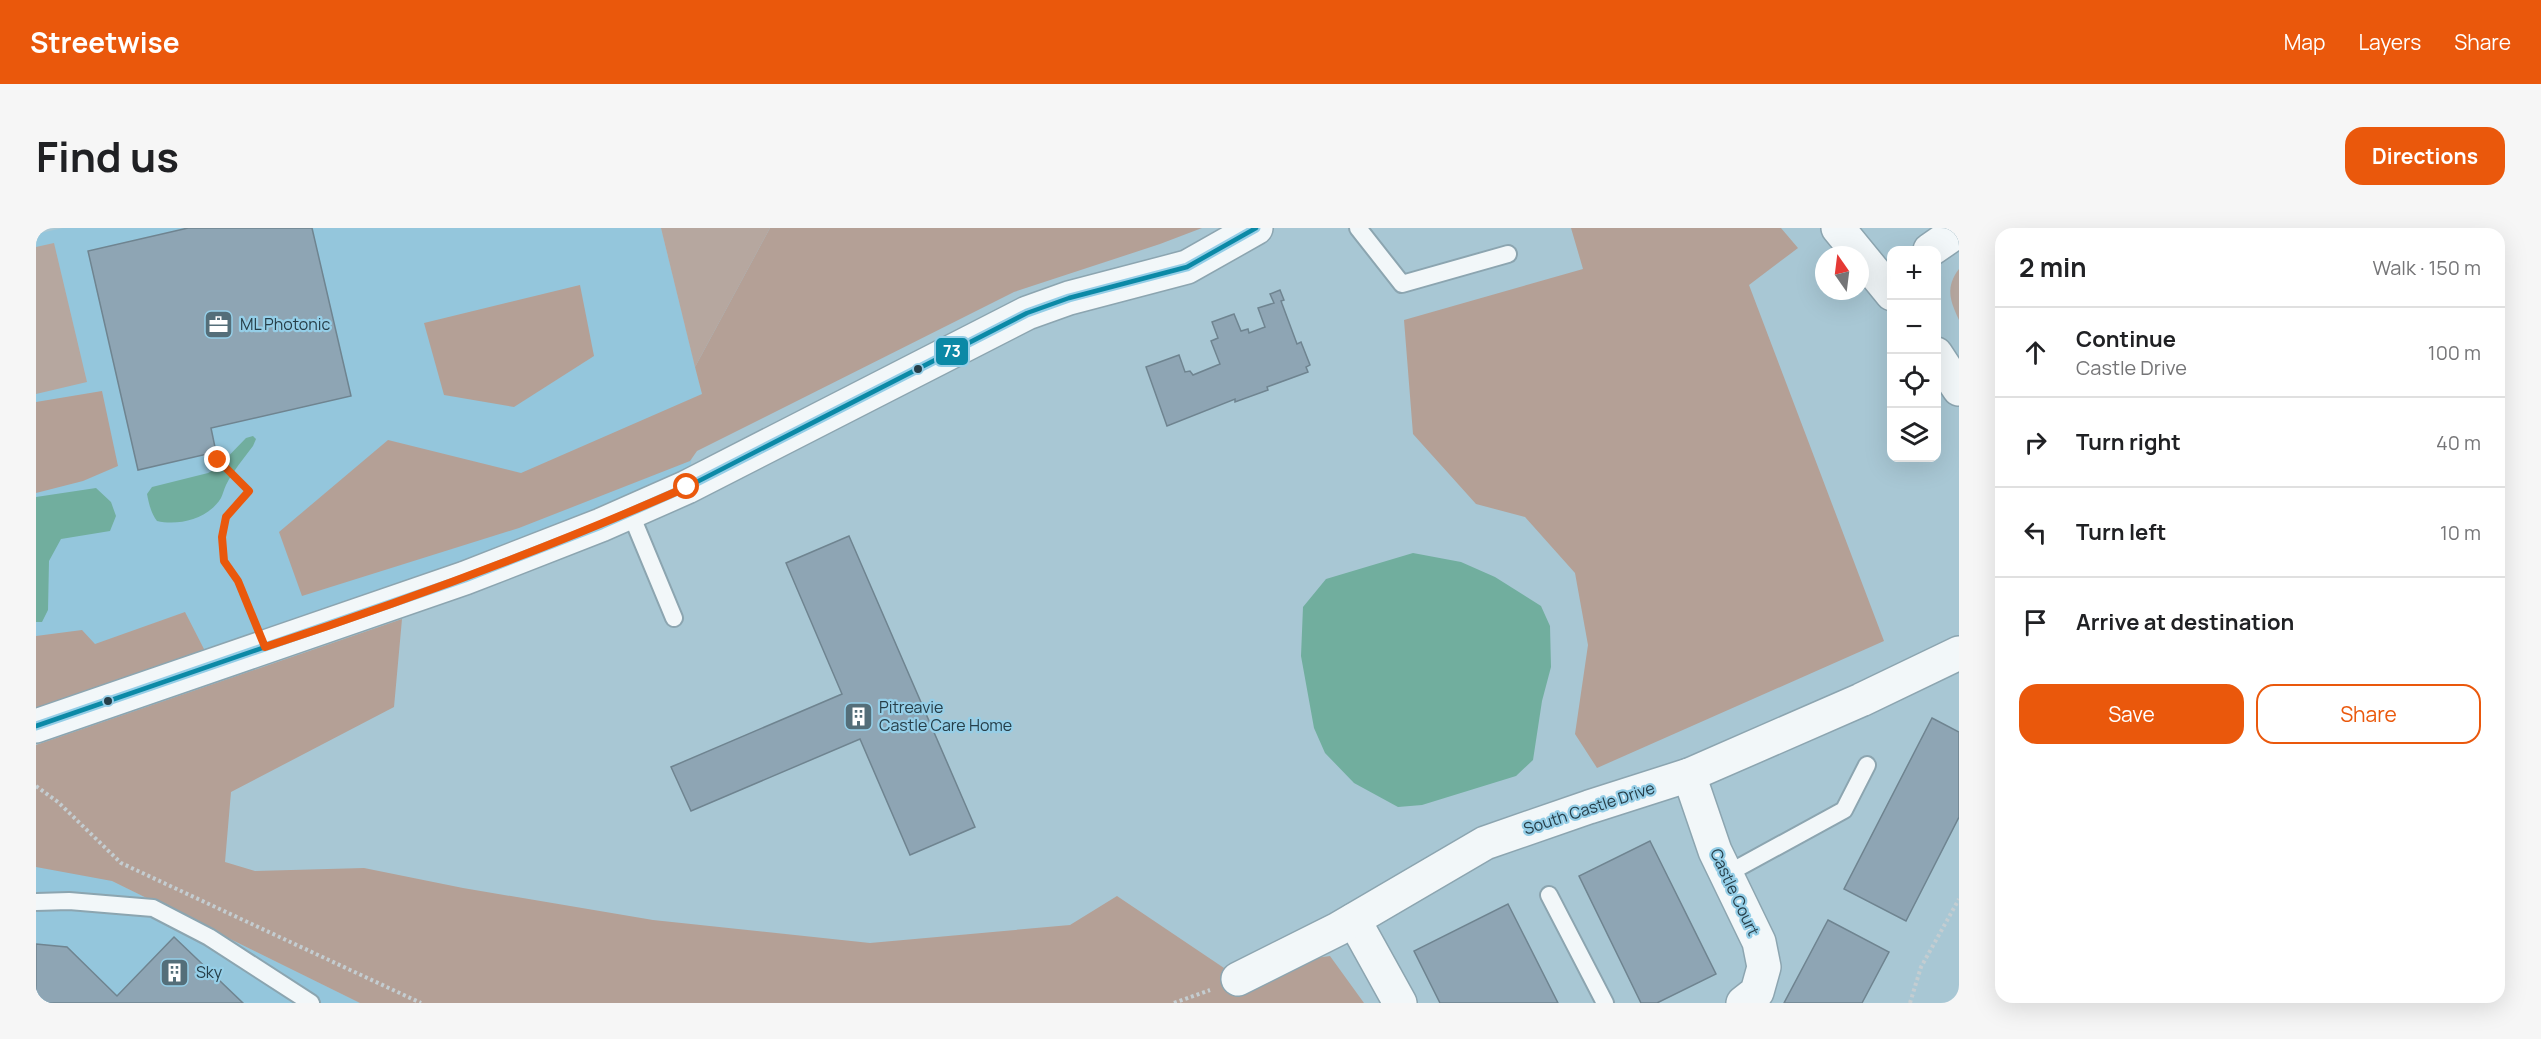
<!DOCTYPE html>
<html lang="en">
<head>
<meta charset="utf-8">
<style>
	:root { --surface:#fff; --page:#f6f6f6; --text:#202124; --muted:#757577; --line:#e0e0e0; --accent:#ea580c }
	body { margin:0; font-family:Manrope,sans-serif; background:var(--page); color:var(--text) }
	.controls { position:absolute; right:18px; top:18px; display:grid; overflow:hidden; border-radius:12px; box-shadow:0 6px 24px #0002 }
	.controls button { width:54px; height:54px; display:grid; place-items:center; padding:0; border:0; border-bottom:2px solid var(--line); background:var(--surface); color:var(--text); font:30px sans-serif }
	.compass { position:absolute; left:1779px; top:18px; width:54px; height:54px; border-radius:50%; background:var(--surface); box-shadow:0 6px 24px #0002; rotate:346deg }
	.stop { position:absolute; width:18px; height:18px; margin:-14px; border:4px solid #ea580c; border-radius:50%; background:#fff }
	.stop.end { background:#ea580c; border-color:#fff; box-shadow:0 2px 6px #0008 }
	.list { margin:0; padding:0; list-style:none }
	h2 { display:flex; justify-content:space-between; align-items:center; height:78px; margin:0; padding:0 24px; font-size:26px }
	h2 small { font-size:20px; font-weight:400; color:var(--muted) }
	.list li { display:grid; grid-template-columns:39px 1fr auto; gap:18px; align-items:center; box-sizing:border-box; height:90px; padding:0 24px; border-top:2px solid var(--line) }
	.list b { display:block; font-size:22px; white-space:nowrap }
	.list p { margin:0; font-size:20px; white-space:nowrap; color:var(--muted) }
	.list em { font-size:20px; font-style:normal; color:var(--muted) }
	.actions { display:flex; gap:12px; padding:18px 24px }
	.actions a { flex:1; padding:14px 0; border:2px solid var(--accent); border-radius:18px; text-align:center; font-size:21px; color:var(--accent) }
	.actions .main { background:var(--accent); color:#fff }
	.icon { flex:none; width:33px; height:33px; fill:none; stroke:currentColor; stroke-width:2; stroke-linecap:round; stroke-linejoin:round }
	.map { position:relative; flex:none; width:1923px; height:775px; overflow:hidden; border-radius:18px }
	header { display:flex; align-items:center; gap:36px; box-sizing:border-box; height:84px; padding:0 30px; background:var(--accent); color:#fff }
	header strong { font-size:28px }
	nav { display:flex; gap:33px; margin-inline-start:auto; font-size:21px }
	.intro { display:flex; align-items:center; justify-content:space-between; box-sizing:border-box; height:144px; padding:0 36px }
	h1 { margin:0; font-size:42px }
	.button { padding:15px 27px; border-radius:18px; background:var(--accent); color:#fff; font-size:21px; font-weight:700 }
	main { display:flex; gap:36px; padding:0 36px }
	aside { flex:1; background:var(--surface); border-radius:18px; box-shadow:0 6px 24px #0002 }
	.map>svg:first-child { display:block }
</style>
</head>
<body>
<header>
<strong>Streetwise</strong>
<nav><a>Map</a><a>Layers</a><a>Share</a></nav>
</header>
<div class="intro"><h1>Find us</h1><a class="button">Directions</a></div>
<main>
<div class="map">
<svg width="1923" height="775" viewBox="0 0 1923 775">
	<rect width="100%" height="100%" fill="#a8c7d4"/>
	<g fill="#94c6dc">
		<polygon points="27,0 625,0 666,166 651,259 0,498 0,6"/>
		<polygon points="0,592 76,653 324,775 0,775"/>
	</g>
	<g fill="#b6a79f">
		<polygon points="625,0 734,0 659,139"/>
		<polygon points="18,15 51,154 0,166 0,19"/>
		<path d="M1923,41v51c-9,-19 -14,-33 0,-51z"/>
	</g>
	<g fill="#b4a096">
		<polygon points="734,0 1166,0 1124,16 978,64 661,223 654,233 483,300 266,368 243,304 352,212 485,245 666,166 659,139"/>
		<polygon points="1535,0 1745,0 1762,20 1713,57 1848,413 1561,540 1539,506 1552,417 1539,345 1489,289 1440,276 1377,206 1368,92 1547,41"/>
		<polygon points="544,57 558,128 478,179 408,167 388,95"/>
		<polygon points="66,163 82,238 47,253 0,265 0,174"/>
		<polygon points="149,384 169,423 0,480 0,408 46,402 59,416"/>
		<polygon points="366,391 358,479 195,564 189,634 219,643 328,640 427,660 617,692 834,715 1034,697 1081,668 1191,742 1294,728 1328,775 324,775 76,653 0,639 0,517"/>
	</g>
	<g fill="#71ae9e">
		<path d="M217,208l3,3 -3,7c-9,12 -20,25 -27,39 -2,4 -3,9 -5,13 -13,21 -42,28 -64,23 -6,-8 -8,-17 -10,-27l5,-7 56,-14 9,-5 29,-30z"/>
		<polygon points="60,260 75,274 80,288 74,303 25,311 13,333 12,382 6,394 0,394 0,269"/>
		<polygon points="1377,325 1425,334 1459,349 1505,378 1514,398 1515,439 1506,473 1497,532 1480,548 1386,577 1362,579 1318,555 1289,525 1278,500 1265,428 1267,379 1290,351"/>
	</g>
	<g fill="#8ea5b4" stroke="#6f8490" stroke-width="1.5">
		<polygon points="152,0 276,0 315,168 175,200 180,224 102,242 52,23"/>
		<polygon points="1244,62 1248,72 1245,73 1261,116 1265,114 1274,137 1270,139 1272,144 1231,159 1232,162 1199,174 1199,171 1131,198 1110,139 1143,127 1149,144 1154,143 1157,147 1184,136 1175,113 1182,110 1176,94 1198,86 1205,103 1212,101 1213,105 1229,99 1222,80 1238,75 1234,66"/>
		<polygon points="813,308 939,599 874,627 824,511 655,583 635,539 806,466 750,335"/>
		<polygon points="1896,490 1923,504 1923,589 1870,693 1808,661"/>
		<polygon points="1614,613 1680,746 1621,775 1605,775 1543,648"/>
		<polygon points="1472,676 1522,775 1404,775 1378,723"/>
		<polygon points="1792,692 1853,724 1826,775 1748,775"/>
		<polygon points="138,709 207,775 0,775 0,716 31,719 81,768"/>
	</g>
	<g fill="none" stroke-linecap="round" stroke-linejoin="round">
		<defs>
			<g id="lane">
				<polyline points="1322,0 1366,56 1472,26"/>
				<polyline points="594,284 638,390"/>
				<polyline points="1689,647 1808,582 1831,537"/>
				<polyline points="1513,667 1569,775"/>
				<polyline points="0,674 33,673 117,680 173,709 275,775"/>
			</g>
			<g id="street">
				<polyline points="1894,22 1923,2"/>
				<polyline points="1653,547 1679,623 1723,714 1728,739 1721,764 1707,775"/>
				<polyline points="1318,692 1364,775"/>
				<polyline points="1202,751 1302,701 1449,615 1553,579 1653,547 1825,472 1923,425"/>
			</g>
			<g id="secondary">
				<polyline points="1802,0 1856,66"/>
				<polyline points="1900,126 1923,161"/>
				<polyline points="0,498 429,350 565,297 651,259 991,85 1033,70 1151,39 1220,0"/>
			</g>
		</defs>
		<use href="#lane" stroke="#8ca5b0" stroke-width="20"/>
		<use href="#street" stroke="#8ca5b0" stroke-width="36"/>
		<use href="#secondary" stroke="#8ca5b0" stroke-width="36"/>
		<g stroke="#c4cdd1" stroke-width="4" stroke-dasharray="3 3" stroke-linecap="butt">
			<polyline points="168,227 182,232 213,263 190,289 186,309 188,334 202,353 218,391"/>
			<polyline points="0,558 22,574 85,635 385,775"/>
			<polyline points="1138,775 1174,762"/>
			<polyline points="1874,775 1885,739 1923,671"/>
		</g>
		<use href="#lane" stroke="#f2f7f9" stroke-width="16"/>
		<use href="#street" stroke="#f2f7f9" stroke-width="33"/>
		<use href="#secondary" stroke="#f2f7f9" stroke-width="33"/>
		<defs>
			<polyline id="bus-1" points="0,498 429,350 565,297 651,259 991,85 1033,70 1151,39 1220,0"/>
		</defs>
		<use href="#bus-1" stroke="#95cee7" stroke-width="9"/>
		<use href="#bus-1" stroke="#0b89a6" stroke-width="4.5"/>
	</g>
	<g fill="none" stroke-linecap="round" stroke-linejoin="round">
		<path stroke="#ea580c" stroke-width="8" d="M182,232l31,31 -23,26 -4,20 2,24 14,20 27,66c143,-47 284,-99 422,-160"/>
	</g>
	<defs>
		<symbol id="office-square" viewBox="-11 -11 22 22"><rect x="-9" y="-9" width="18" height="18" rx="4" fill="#546e79" stroke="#95cee7"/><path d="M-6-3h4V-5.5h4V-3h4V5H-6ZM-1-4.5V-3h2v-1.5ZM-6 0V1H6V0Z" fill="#fff"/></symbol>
		<symbol id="building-square" viewBox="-11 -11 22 22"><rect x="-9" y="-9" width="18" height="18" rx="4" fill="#546e79" stroke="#95cee7"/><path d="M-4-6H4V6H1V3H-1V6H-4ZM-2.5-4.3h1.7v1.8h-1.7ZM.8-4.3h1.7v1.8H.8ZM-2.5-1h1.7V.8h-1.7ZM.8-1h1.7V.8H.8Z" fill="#fff"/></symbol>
	</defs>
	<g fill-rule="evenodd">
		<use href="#office-square" x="166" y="80" width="33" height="33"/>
		<use href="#building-square" x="806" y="472" width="33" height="33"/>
		<use href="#building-square" x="122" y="728" width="33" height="33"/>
	</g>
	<g fill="#263e48" stroke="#95cee7" stroke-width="2">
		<circle cx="882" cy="141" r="5"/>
		<circle cx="72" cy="473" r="5"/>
	</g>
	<g text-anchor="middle" stroke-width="4.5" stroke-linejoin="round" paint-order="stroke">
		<g font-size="16" fill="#263e48" stroke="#95cee7" text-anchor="start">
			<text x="204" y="102">ML Photonic</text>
			<text x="843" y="485">Pitreavie<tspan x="843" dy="18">Castle Care Home</tspan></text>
			<text x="160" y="750">Sky</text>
		</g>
		<g font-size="16" fill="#263e48" stroke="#95cee7">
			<text transform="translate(1553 580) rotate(-18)" y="6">South Castle Drive</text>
			<text transform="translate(1699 664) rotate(65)" y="6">Castle Court</text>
		</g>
	</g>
	<rect stroke="#95cee7" stroke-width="2" x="899" y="109" width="34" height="29" rx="6" fill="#0b89a6"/>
	<g font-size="16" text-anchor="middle" font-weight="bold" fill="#fff">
		<text x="916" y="129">73</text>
	</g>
</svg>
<div class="controls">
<button>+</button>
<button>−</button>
<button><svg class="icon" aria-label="locate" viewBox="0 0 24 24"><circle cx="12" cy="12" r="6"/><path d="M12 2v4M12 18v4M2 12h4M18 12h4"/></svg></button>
<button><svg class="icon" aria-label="layers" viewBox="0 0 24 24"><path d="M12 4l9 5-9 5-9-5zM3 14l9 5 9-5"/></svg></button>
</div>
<svg class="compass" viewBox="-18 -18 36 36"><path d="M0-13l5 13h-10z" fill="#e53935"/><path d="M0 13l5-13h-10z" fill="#757577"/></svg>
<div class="stop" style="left:651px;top:259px"></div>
<div class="stop end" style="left:182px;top:232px"></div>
</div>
<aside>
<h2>2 min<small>Walk · 150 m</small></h2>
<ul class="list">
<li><svg class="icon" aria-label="ahead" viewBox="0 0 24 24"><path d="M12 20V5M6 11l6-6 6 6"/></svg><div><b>Continue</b><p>Castle Drive</p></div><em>100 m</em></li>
<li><svg class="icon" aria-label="right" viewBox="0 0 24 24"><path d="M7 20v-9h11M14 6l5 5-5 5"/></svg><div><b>Turn right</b></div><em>40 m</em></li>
<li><svg class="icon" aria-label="left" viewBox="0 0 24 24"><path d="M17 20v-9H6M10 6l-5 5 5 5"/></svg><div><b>Turn left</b></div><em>10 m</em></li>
<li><svg class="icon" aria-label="arrive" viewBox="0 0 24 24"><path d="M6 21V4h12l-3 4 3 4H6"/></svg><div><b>Arrive at destination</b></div></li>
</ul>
<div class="actions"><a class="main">Save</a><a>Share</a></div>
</aside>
</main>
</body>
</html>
